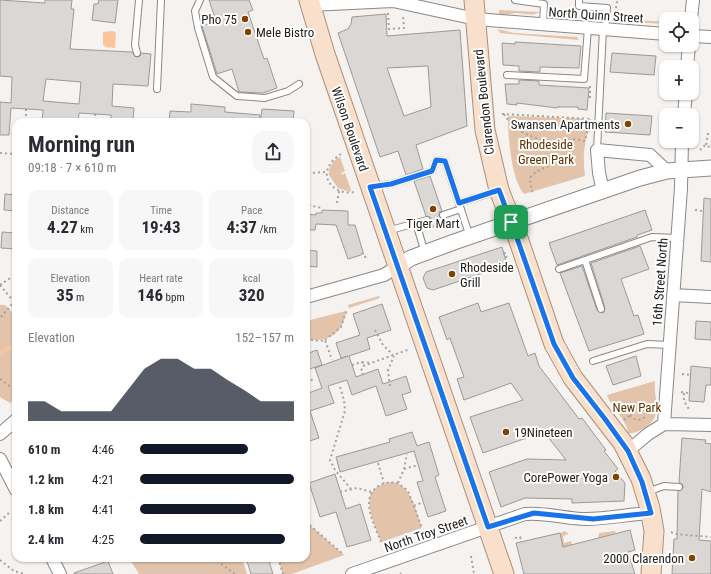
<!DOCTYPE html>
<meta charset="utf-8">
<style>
body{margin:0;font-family:"Roboto Condensed",sans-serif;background:#f7f7f7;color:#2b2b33;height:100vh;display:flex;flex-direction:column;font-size:15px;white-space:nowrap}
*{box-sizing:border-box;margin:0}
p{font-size:13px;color:#7c7c81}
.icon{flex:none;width:22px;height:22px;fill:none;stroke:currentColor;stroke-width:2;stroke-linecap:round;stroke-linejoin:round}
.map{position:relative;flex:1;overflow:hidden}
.panel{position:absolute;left:12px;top:118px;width:298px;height:444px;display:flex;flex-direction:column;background:#fff;border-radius:12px;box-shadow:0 1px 3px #0004}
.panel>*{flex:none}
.buttons{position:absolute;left:659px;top:12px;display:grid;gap:8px}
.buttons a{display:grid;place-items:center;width:40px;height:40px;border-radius:8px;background:#fff;box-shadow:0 1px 3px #0004;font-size:20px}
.pin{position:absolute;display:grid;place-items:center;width:34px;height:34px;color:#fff;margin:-17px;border-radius:8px;box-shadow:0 2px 6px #0006}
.round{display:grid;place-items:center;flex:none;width:42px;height:42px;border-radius:12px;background:#f7f7f7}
.head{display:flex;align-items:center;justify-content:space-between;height:68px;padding:0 16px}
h1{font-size:22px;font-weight:700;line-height:30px}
.stats{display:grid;grid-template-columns:repeat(3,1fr);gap:6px;height:68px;padding:4px 16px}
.stats div{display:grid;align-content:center;border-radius:10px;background:#f7f7f7;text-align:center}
.stats b{font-size:17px;font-weight:700}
.stats small{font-size:11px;font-weight:400}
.stats p{font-size:11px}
.chart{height:112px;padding:8px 16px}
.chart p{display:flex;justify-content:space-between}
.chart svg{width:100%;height:72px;margin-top:4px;fill:#111827;opacity:.7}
ul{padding:0 16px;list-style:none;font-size:13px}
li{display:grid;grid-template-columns:64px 48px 1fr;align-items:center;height:30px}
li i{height:10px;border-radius:5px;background:#111827}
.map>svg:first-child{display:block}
</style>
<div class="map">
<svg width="711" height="574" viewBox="0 0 711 574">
<rect width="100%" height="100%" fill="#f6f2f0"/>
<path fill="#e3c3aa" d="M499,10L539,12C532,17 524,13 516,13C509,14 505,15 499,15Z
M549,13L601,17L598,20L553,16Z
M612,18L666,22V24L614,21Z
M498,29L514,33L577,37L579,40L500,33Z
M508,116L591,119C585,139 582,156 585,176L524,194C511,179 508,135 508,116Z
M340,157L345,171L341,173L342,175L345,173L351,190L350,192L338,188L329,175C328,168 333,160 340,157Z
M379,296L380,298L349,308L348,305Z
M0,305H5L16,316V398L10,403L0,397Z
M346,311C343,334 328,343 306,339V321Z
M655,381C653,400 665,416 643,429C638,431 634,434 628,433C628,422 611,407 607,395Z
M392,482C412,485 416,512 422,528L381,542C373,520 355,487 392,482Z
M306,522L344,555L292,574H283L278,558H306Z
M565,531L569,534L563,536L564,543L571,541L572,545L563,547L560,533Z
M615,531L616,533L598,538L599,533Z
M129,558H242L247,574H139Z"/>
<path fill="#fbc59c" d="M113,31L116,33L115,48L106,47L103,45V32Z"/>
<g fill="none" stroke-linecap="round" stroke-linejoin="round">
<path stroke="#fbc59c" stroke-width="3.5" d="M0,353L16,344"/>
</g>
<path fill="#dad7d4" stroke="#9d9997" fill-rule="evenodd" d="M0,0L45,3V0H72L71,9H74L70,49L132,52L136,57L140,56L141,53L151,54L148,86L113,84L112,106L134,108L133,122H111V115L79,113L78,122H42L43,110L11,108L9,135H0V102L11,103L12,77L0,76ZM46,79L81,82L79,104L43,101Z
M99,0H118L115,23L92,20L94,4H98Z
M209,0H249L253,10L248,12L264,59L267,58L277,88L263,93L239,92L232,69L217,74L202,26L216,21Z
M386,14L387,36L460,30L467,126L416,145L423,169L406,175L398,151L380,157L338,33L348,29L351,24L352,17ZM428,66L431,107L404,116L387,68Z
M515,42L581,46L579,68L540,67V72L519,71V66L503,65L502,43L515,44Z
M612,53L656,56L654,75L610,72Z
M519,80L539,81V85L589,88L587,110L578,109V107H557V108L517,103V105L507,104L505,84H519Z
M191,104L225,107V112L260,115V122L190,120V122H169L170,111L191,112Z
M262,109L294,111L293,122H260Z
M606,113L652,116L650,135L605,132Z
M430,176L442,211L439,212V217L445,219L446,222L430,228L429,224L431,218L426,216L414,181Z
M5,194L16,195V211L4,210Z
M704,198L711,199V262L701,261Z
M322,210L348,211V225H355L363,252L361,255L348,259L336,225L316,224L315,230H306V214L316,215V213H322Z
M645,210L652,230L637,235V237L557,265L549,243Z
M2,232L16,233V249L1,248Z
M640,246L649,269L621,279L634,316L638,315L644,334L589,351L560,273L582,266L597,310L603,313L605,308L591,263Z
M502,247L507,265L433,290L427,288L423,278L426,272Z
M306,250L317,251V267L306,266Z
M478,303L481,312L509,303L528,356L535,353L539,366L579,419L582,418L606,450L604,451L618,469L615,471L625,483L624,501L572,503V499L525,498L501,507L489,472L527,459L566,460L544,432L483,453L470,417L523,400L511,383L464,400L457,379L464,377L450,338L447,340L439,317Z
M382,304L391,330L367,338L370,349L349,356L356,377L378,369L383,384L406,376L411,392L402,395L407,409L386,416L376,386L352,395L347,380L328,386L334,403L310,411L319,438L306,442V394L322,388L315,368L348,356L341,358L336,343L360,335L353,314Z
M696,321L711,322V340L695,339Z
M317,350L322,365L306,370V354Z
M636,356L641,376L613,385L606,366Z
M691,366L711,368V385H706L704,402L689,401Z
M412,432L417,446L429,442L439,475L435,477L446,511L428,517L417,482L423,481L414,451L340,472L336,457L390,442L389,439Z
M682,438L706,440L705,443L711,444V492L702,489L699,540L711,541V574H672L674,539H677L678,491L683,488V485L679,482Z
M335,474L346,509L360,504L371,540L347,547L336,512L320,517L309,483Z
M630,530L635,550L628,552L635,574H524L516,543L560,533L563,547Z
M246,558H268L273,574H251Z
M108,561L113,574H74V573Z"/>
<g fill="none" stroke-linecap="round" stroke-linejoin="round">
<g stroke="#8b8885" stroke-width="8">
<path id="service" d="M200,0L195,11L198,28L213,77L237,96L265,98L288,91L299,84
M515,0L544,4L543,25
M579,0V6L607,8L605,30
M137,53L135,45L139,0
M507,75L584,79L588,28
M157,89L161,0
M597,150L603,29
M373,186L391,184L432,171L436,160L445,161L470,237
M459,203L497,191
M443,215L461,209
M416,223L427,220
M387,231L416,223L425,253
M585,260L601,309
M559,269L652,237L677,238
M593,361L647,344L670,345
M647,492L664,486L679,487"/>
</g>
<g stroke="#8b8885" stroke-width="14">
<path id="minor" d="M310,5L393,1L476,19L666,34
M691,19L693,0
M692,36L711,37
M687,67L689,45
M684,115L686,93
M603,191L599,173L597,150L650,155L667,171
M673,295L711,297
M306,297L384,275L398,266
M664,424L681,188L682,141
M0,434L16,420
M628,451L648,434L664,424L711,425
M0,459L16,490
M52,558L60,574
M352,574L525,514C546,512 566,519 586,519C608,519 629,514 651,513"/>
</g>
<g stroke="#8b8885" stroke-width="17">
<path id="tertiary" d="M398,266L411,258L454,242L640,178L667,171L711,168"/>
</g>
<g stroke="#ab907a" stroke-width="21">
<path id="primary" d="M309,0L325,54L504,574
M474,0L485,130L499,190L519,241L554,344L573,378L623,443L641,479L650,508L654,531L651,574"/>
</g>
<path stroke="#a5a2a1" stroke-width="2" stroke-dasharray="2 3" stroke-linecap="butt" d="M616,8L617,1L620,0
M388,13L389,29L404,28L403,15
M590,98V84
M26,109V117L29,122
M95,114L96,122
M502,114L591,119
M504,114C515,134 539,140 559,144C554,173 549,161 531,176L530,181L533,195
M708,133L706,146L711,147
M559,144L573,139L585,141L589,125
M700,150L706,144
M0,153L16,154
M341,154C335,158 328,164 327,172C325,186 342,195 354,192
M306,170L309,180L306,186
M308,173L327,172
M306,201L308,205L322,208
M337,203L339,191
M695,210L703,211
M362,253L364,254
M504,254L505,253L506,257L510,256
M365,256L366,260
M0,285L14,302L0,318
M0,285L16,274
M375,330L383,345L393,355
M306,339L320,341L325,340L332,360
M325,340L341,327L347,309
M362,362L371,363
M352,365L362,362L363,366
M682,374L691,375
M363,375L361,371L363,366L410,349
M0,379L16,391
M306,382L315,379
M390,386L388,370L394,356
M340,387L344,400L345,411L330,460L335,470L351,489
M681,392L689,393
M684,393V401L690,411
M630 412a8 8 0 1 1 16 0a8 8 0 1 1-16 0Z
M645,409L652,408
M624,420L631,415
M378,463L384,483
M404,469L418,465
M398,483L404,469L407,454
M340,492L357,488L372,492
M414,506L423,502
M0,521L10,512
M306,522L344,555
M671,532L675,534L711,537
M515,538L520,537L522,542
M381,542C375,526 358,497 380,485C386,482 391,482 398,483L408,491L422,528
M471,556L474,574
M213,558L235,574
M278,558L283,574
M0,560L14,571L25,574
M400,573L401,574"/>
<use href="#service" stroke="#fff" stroke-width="6"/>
<use href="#minor" stroke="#fff" stroke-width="12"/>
<use href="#tertiary" stroke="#fff" stroke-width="15"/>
<use href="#primary" stroke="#f9e0cd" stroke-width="19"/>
</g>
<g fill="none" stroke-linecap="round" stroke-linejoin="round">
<g stroke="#fff" stroke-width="8">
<path id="route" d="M436,160L445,161L459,203L499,190L518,241L554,344L573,378L605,419L628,451L642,482L651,513L593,519L534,513L488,527L370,187L391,184L432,171Z"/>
</g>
<use href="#route" stroke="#1a73e8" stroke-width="5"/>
</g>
<g fill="#814400" stroke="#fff" stroke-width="1.5">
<circle cx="245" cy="19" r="4"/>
<circle cx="248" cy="32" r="4"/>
<circle cx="628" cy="124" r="4"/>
<circle cx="433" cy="209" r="4"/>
<circle cx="452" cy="274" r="4"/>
<circle cx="506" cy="432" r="4"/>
<circle cx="616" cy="477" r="4"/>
<circle cx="692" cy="558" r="4"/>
</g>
<g text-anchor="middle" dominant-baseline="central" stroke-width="4" stroke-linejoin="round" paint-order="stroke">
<g font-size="13" fill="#222120" stroke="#fff">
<text transform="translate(596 15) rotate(4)">North Quinn Street</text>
<text transform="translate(484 102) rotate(-96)">Clarendon Boulevard</text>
<text transform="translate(350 129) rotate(71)">Wilson Boulevard</text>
<text transform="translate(660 282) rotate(-86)">16th Street North</text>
<text transform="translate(426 534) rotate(-19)">North Troy Street</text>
</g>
<g font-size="13" fill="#222120" stroke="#fff" text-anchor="end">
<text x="237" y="19">Pho 75</text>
<text x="256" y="32" text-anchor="start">Mele Bistro</text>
<text x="620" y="124">Swansen Apartments</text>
<text x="433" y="223" text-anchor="middle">Tiger Mart</text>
<text x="460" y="267" text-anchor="start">Rhodeside<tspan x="460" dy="15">Grill</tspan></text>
<text x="514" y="432" text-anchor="start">19Nineteen</text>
<text x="608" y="477">CorePower Yoga</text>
<text x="684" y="558">2000 Clarendon</text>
</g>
<g font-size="13" fill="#613200" stroke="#fff">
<text x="546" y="144">Rhodeside<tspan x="546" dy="15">Green Park</tspan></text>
<text x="637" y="407">New Park</text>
</g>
</g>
</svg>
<div class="buttons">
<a><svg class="icon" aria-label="locate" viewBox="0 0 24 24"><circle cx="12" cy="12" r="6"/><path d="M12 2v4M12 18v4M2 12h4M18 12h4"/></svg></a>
<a>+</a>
<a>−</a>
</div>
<div class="pin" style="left:511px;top:222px;background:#1e9e55"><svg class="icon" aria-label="arrive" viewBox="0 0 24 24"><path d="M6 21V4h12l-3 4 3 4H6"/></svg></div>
<section class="panel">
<div class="head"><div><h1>Morning run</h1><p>09:18 · 7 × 610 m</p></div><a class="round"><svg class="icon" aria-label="share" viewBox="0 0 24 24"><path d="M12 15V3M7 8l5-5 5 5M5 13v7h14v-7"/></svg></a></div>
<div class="stats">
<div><p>Distance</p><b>4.27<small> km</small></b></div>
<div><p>Time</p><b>19:43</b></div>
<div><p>Pace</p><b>4:37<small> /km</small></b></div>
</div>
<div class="stats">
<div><p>Elevation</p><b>35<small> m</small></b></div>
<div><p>Heart rate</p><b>146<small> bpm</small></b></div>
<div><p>kcal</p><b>320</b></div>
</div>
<div class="chart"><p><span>Elevation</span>152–157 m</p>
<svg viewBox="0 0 160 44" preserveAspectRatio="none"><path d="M0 44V32L10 32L20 38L30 38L40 38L50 38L60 25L70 12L80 6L90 6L100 12L110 12L120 19L130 25L140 32L150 32L160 32V44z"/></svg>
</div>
<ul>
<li><b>610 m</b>4:46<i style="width:70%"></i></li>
<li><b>1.2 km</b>4:21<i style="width:100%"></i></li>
<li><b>1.8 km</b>4:41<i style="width:75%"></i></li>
<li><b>2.4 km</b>4:25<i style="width:94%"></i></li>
</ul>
</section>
</div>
